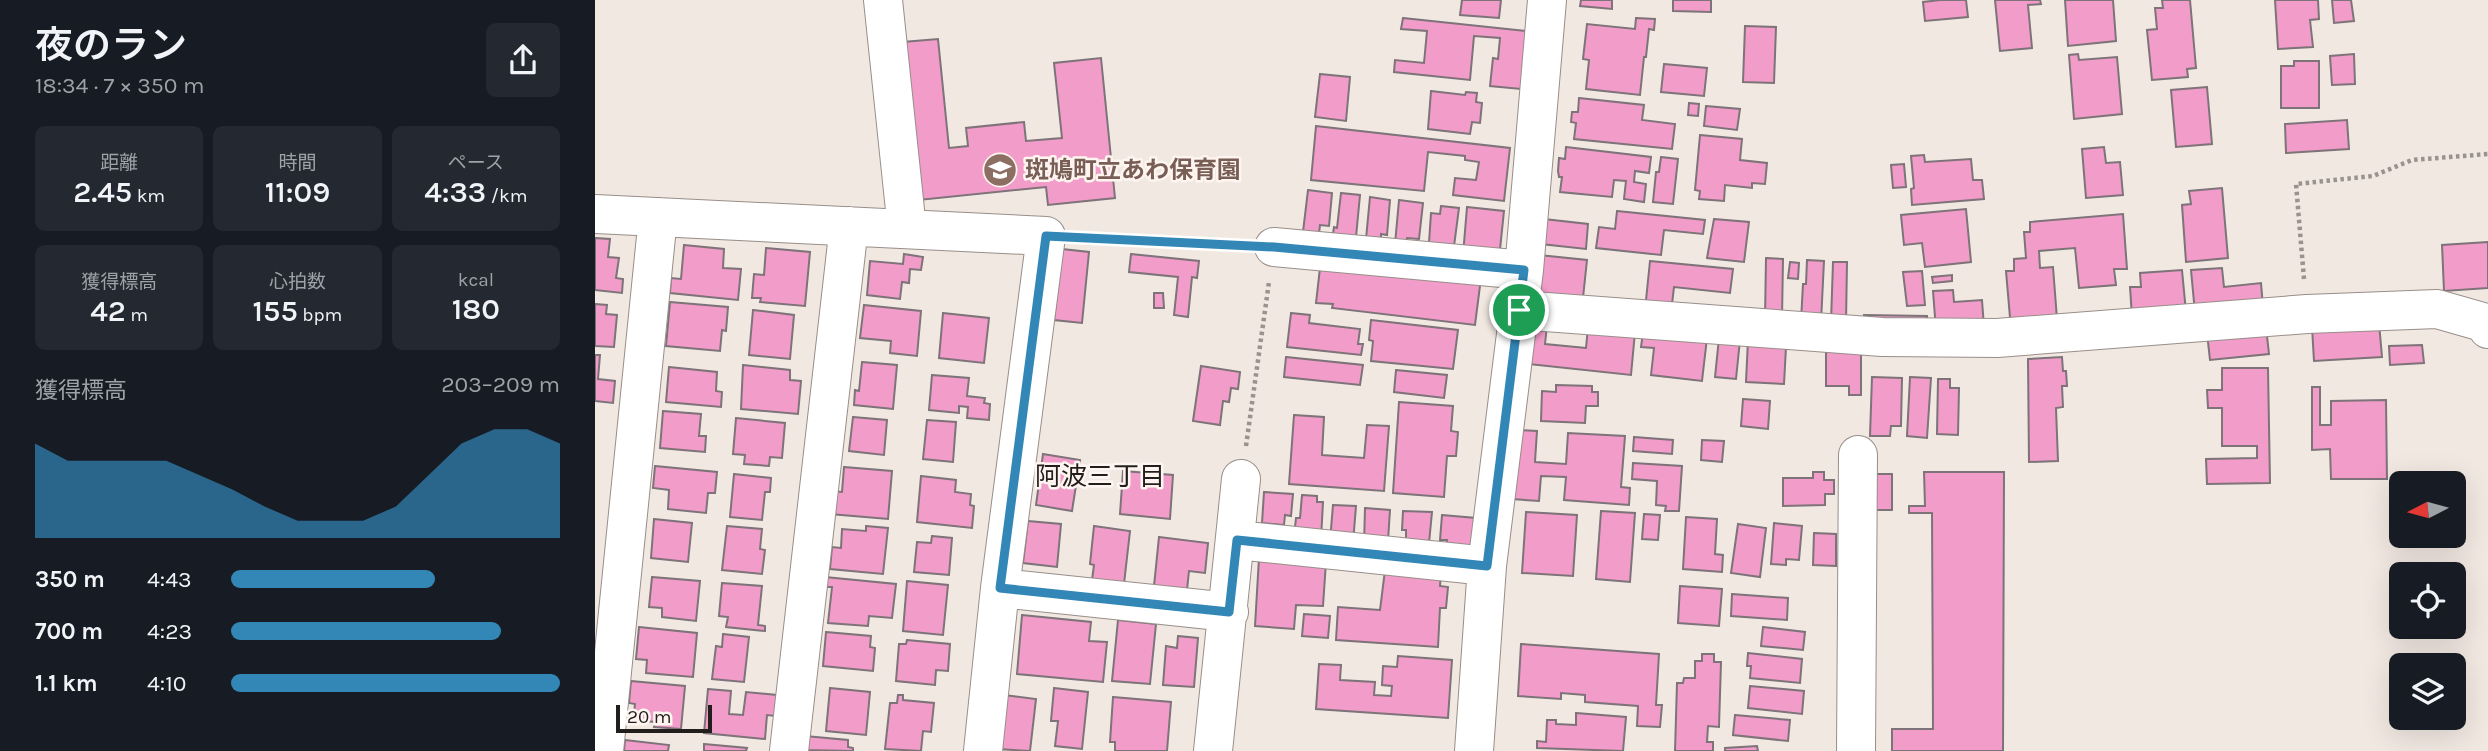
<!DOCTYPE html>
<html lang="ja">
<meta charset="utf-8">
<style>
body{margin:0;font-family:Karla,"Noto Sans JP",sans-serif;background:#242831;color:#f1f3f6;height:100vh;display:flex;flex-direction:column;font-size:26px;white-space:nowrap}
*{box-sizing:border-box;margin:0}
p{font-size:23px;color:#9ea1a6}
.icon{flex:none;width:38px;height:38px;fill:none;stroke:currentColor;stroke-width:2;stroke-linecap:round;stroke-linejoin:round}
.map{position:relative;flex:1;overflow:hidden}
.drawer{display:flex;flex-direction:column;background:#171b24;width:595px}
.drawer>*{flex:none}
.needle{width:46px;rotate:264deg}
.fabs{position:absolute;left:1794px;top:471px;display:grid;gap:14px}
.fabs a{display:grid;place-items:center;width:77px;height:77px;border-radius:10px;background:#171b24;box-shadow:0 7px 28px #0002;font-size:35px}
.scale{position:absolute;left:21px;bottom:18px;width:96px;box-sizing:border-box;padding-left:7px;border:4px solid #221e1c;border-top:0;font-size:19px;line-height:24px;white-space:nowrap;color:#221e1c;-webkit-text-stroke:5px #fef5f1;paint-order:stroke}
.pin{position:absolute;display:grid;place-items:center;width:60px;height:60px;color:#fff;margin:-30px;border:4px solid #fff;border-radius:50%;box-shadow:0 2px 7px #0007}
.round{display:grid;place-items:center;flex:none;width:74px;height:74px;border-radius:10px;background:#242831}
.headline{display:flex;align-items:center;justify-content:space-between;height:119px;padding:0 35px}
h1{font-size:38px;font-weight:600;line-height:52px}
.stats{display:grid;grid-template-columns:repeat(3,1fr);gap:10px;height:119px;padding:7px 35px}
.stats div{display:grid;align-content:center;border-radius:10px;background:#242831;text-align:center}
.stats b{font-size:30px;font-weight:600}
.stats small{font-size:19px;font-weight:400}
.stats p{font-size:19px}
.chart{height:196px;padding:14px 35px}
.chart p{display:flex;justify-content:space-between}
.chart svg{width:100%;height:126px;margin-top:7px;fill:#3387b7;opacity:.7}
ul{padding:0 35px;list-style:none;font-size:23px}
li{display:grid;grid-template-columns:112px 84px 1fr;align-items:center;height:52px}
li i{height:18px;border-radius:9px;background:#3387b7}
main{display:flex;flex:1;min-height:0}
.map>svg:first-child{display:block}
</style>
<main>
<section class="drawer">
<div class="headline"><div><h1>夜のラン</h1><p>18:34 · 7 × 350 m</p></div><a class="round"><svg class="icon" aria-label="share" viewBox="0 0 24 24"><path d="M12 15V3M7 8l5-5 5 5M5 13v7h14v-7"/></svg></a></div>
<div class="stats">
<div><p>距離</p><b>2.45<small> km</small></b></div>
<div><p>時間</p><b>11:09</b></div>
<div><p>ペース</p><b>4:33<small> /km</small></b></div>
</div>
<div class="stats">
<div><p>獲得標高</p><b>42<small> m</small></b></div>
<div><p>心拍数</p><b>155<small> bpm</small></b></div>
<div><p>kcal</p><b>180</b></div>
</div>
<div class="chart"><p><span>獲得標高</span>203–209 m</p>
<svg viewBox="0 0 160 44" preserveAspectRatio="none"><path d="M0 44V11L10 17L20 17L30 17L40 17L50 22L60 27L70 33L80 38L90 38L100 38L110 33L120 22L130 11L140 6L150 6L160 11V44z"/></svg>
</div>
<ul>
<li><b>350 m</b>4:43<i style="width:62%"></i></li>
<li><b>700 m</b>4:23<i style="width:82%"></i></li>
<li><b>1.1 km</b>4:10<i style="width:100%"></i></li>
</ul>
</section>
<div class="map">
<svg width="1893" height="751" viewBox="0 0 1893 751">
<rect width="100%" height="100%" fill="#f2e8e2"/>
<path fill="#f29cca" stroke="#7d7378" stroke-width="2" d="M867,0H906L904,18L865,15Z
M986,0H1017V9L985,6Z
M1078,0H1116V12L1078,11Z
M1345,0H1371L1373,17L1330,21L1328,2Z
M1400,0H1445L1446,4L1433,5L1437,48L1405,51Z
M1470,0H1518L1521,41L1473,46Z
M1567,0H1595L1601,68L1592,69L1593,77L1557,80L1552,30L1562,29L1560,8H1568Z
M1680,0H1723L1724,19L1715,20L1718,47L1683,49Z
M1737,0H1756L1759,21L1739,23Z
M808,18L932,31L926,89L895,86L898,58L903,59L905,38L879,36L875,80L799,72L800,60L829,63L832,31L806,29Z
M1041,18L1060,19L1059,30L1054,29L1051,57H1049L1045,95L991,89L994,60L988,59L992,24L1040,29Z
M1150,26L1181,27L1179,83L1148,82Z
M343,39L354,148L373,146L371,128L429,122L431,141L467,138L459,63L506,58L520,198L453,205L451,187L324,200L308,42Z
M1483,54L1484,60L1522,57L1527,114L1479,119L1474,55Z
M1759,54L1760,84L1737,85L1735,56Z
M1699,61H1724V108H1686V66H1699Z
M1069,64L1112,68L1109,96L1066,92Z
M725,74L755,77L751,121L720,117Z
M1612,87L1617,144L1581,147L1576,90Z
M836,91L870,95L871,92L882,93L881,102L887,103L885,123L877,122L875,134L833,129Z
M984,98L1049,105L1047,120L1080,124L1077,149L979,139L981,123L976,122L977,112H983Z
M1094,103L1104,104L1103,116L1093,115Z
M1111,106L1145,109L1142,130L1109,126Z
M1752,120L1754,149L1691,153L1690,124Z
M721,126L915,148L909,201L858,195L860,178L881,180L884,162L870,160V156L833,152L829,191L716,180Z
M1105,135L1147,139L1145,160L1172,163L1170,184L1157,183V188L1130,185L1129,201L1104,199L1105,191L1100,190Z
M971,147L1056,157L1054,173L1040,171L1039,182L1051,184L1049,202L1029,199L1031,181L1019,180L1017,197L965,192L967,177H964L963,171L964,158L970,159Z
M1509,147L1511,163L1525,162L1528,195L1491,198L1487,149Z
M1329,155L1330,162L1376,159L1378,180H1387L1389,199L1317,205L1316,189L1319,188L1316,156Z
M1066,157L1083,159L1078,204L1058,202L1061,172H1064Z
M1309,164L1311,187L1298,188L1296,165Z
M1627,188L1633,258L1591,262L1587,205L1596,204L1594,191Z
M713,190L737,193L734,226L725,225L724,234L708,232Z
M746,193L765,195L761,237L738,234L739,227L742,228Z
M775,197L795,200L792,235L786,234V240L771,239Z
M804,200L828,203L824,239L812,238L811,245L800,244Z
M846,206L864,208L858,254L834,243L836,213L845,214Z
M872,207L909,211L904,259L868,255Z
M1371,209L1376,262L1330,267L1327,243L1309,245L1306,215Z
M1022,211L1110,220L1108,234L1069,230L1066,255L1001,248L1004,227L1020,229Z
M1528,214L1532,269H1519L1521,285L1484,288L1480,248L1444,251L1445,268L1458,267L1462,319L1416,329L1411,271H1419V259L1431,258L1429,232H1435V222Z
M949,219L993,224L991,249L946,244Z
M1119,219L1154,222L1149,262L1112,258Z
M0,238L15,239L13,257L24,258L21,278L28,279L27,293L0,290Z
M1893,242V288L1849,291L1847,245Z
M89,245L129,249L128,268L146,269L143,300L75,293L76,278L86,279Z
M171,248L215,252L210,306L165,302L166,298H157L159,274L169,275Z
M467,249L494,252L487,323L459,320Z
M309,254L328,257L326,270L315,269L314,283L307,282L305,299L272,295L275,261L308,264Z
M536,254L604,261L602,278L597,277L593,317L579,315L583,277L534,272Z
M944,255L992,260L987,307L939,302Z
M1171,258L1188,259L1187,319H1170Z
M1212,260L1229,261L1226,322L1206,321L1208,284H1211Z
M1055,261L1138,269L1135,293L1079,287L1076,313L1050,310Z
M1195,262L1204,263L1203,279L1193,278Z
M1238,262H1252L1251,323L1236,322Z
M725,268L886,278L880,325L737,308L738,304L721,303Z
M1627,268L1629,287L1666,283L1668,307L1600,313L1596,270Z
M1587,270L1591,312L1537,317L1535,287H1546L1545,273Z
M1327,271L1330,305L1312,306L1308,272Z
M1357,275V281L1338,283L1337,277Z
M1358,290L1359,302L1387,300L1389,327L1341,330L1338,291Z
M559,293H568L569,308H559Z
M75,302L133,307L131,331L127,330L125,351L71,346Z
M0,304L12,305L11,314L22,315L19,347L0,346Z
M269,305L326,311L322,356L295,353L296,341L265,338Z
M158,310L199,315L195,359L154,355Z
M348,313L394,318L389,363L344,358Z
M696,313L715,315L714,323L765,329L763,344H768L766,355L692,347Z
M1269,315L1332,316V327L1268,326Z
M776,320L863,330L858,369L776,361L778,341L774,340Z
M928,323L952,325L950,344L991,348L993,327L1040,332L1036,375L924,363Z
M1784,323L1787,357L1719,361L1717,327Z
M1671,327L1674,354L1615,360L1612,333Z
M1048,332L1112,338L1107,381L1056,375L1059,348L1046,347Z
M1124,338L1145,340L1141,379L1120,377Z
M1153,340L1191,347L1189,384L1151,382Z
M1231,344L1266,350V395H1254V386H1231Z
M1827,345L1829,363L1795,365L1794,346Z
M0,355H5L3,379L20,381L18,403L0,401Z
M691,357L768,365L765,385L689,377Z
M1467,357L1468,371H1471L1472,386H1467L1468,407L1461,408L1463,461L1434,462L1433,359Z
M267,362L302,365L298,409L259,405L260,390L264,391Z
M148,365L195,370V380L206,381L203,414L146,409Z
M606,366L645,372L643,389L636,388L634,402L628,401L625,425L598,421Z
M74,367L122,372L121,391L127,392L126,407L71,402Z
M1627,368H1673L1675,483L1612,484L1611,459L1662,458V446H1627V408H1613L1612,390H1627Z
M801,370L852,375L849,398L799,392Z
M337,375L374,378L372,396L390,398L389,403L395,404L394,420L372,418L373,407L364,406V413L334,410Z
M1277,377L1307,378L1306,426H1296L1295,436H1275Z
M1315,377L1336,378L1332,438L1312,436Z
M1343,379H1355V388H1364L1363,435L1342,434Z
M961,385L997,386V392H1003V406H991L990,423L946,421L947,391L961,392Z
M1717,387H1725V425H1736V401L1791,400L1792,479H1736L1735,449L1717,450Z
M1148,399L1175,401L1173,429L1146,426Z
M804,402L858,406L856,431L863,432L861,456H852L849,497L798,493Z
M68,411L106,414L104,436H111L110,452L65,448Z
M699,415L729,417L727,455L769,458L772,425L794,426L789,491L694,484Z
M258,417L292,420L289,455L254,451Z
M141,418L190,423L187,458L175,457L174,466L149,464L150,455L138,454Z
M332,420L361,422L358,462L328,459Z
M922,430L942,431L940,462L971,464L973,433L1030,436L1026,487L1035,488L1034,505L969,500L971,477L946,476L944,501L917,499Z
M1039,437L1078,440L1077,454L1038,451Z
M1107,440L1129,441L1127,462L1106,460Z
M448,454L485,460L477,511L441,505Z
M1038,463L1087,466L1084,511H1070L1071,506L1061,505L1062,481L1037,479Z
M60,466L122,472L120,493H113L111,513L73,509L74,490L58,488Z
M249,467L297,471L293,519L235,514L237,491L247,492Z
M528,471L578,475L575,519L525,514Z
M1218,472H1229V480H1239V494H1230V505L1188,506V478H1218Z
M1329,472H1409L1408,751H1297V729H1338L1337,513H1314V506H1330Z
M139,474L176,478L175,492H170L167,520L135,517Z
M1281,474H1297V510H1280Z
M326,476L361,480L360,492L376,494L375,505L379,506L377,528L322,522Z
M669,492L698,494L696,516L690,515L689,525L667,523Z
M707,495L722,496V502H728L726,539L699,537L701,518H705Z
M738,505L761,506L758,543L735,541Z
M770,508L795,510L793,541L769,545Z
M808,511L837,512L834,543L811,542V530H807Z
M1006,511L1040,513L1035,582L1001,579Z
M931,512L982,515L978,576L927,573Z
M1049,514L1065,515L1063,540L1047,539Z
M847,515L881,518L879,545L851,550L852,540H845Z
M1091,517L1122,519L1120,554L1128,555L1127,572L1088,569Z
M59,519L97,523L93,562L56,558Z
M433,521L466,524L462,567L428,563Z
M1179,523L1207,526L1204,560L1191,559V565L1176,564Z
M1143,524L1171,528L1165,577L1136,573Z
M132,526L167,529L165,549L170,550L167,574L127,570Z
M271,526L293,528L288,574L235,569L237,547L246,548L247,529L271,531Z
M499,526L535,531L529,584L497,580L499,565L495,564Z
M1219,533L1241,534V566L1218,565Z
M337,536L357,538L354,575L319,572L322,542L336,543Z
M564,537L613,543L610,573L594,571L592,590L559,586Z
M664,558L731,562L728,606L701,605L699,629L660,626Z
M790,570L846,574L845,586L853,587L851,608H845L843,647L741,640L743,607L785,610Z
M57,577L105,581L101,621L67,617V608L54,607Z
M230,577L301,584L297,618L274,616L273,626L233,623L237,587H229Z
M312,581L353,585L348,635L308,631Z
M127,583L167,586L163,625L170,626V631L131,627L133,617L124,616Z
M1085,586L1127,589L1124,626L1083,623Z
M1137,594L1193,598L1192,620L1136,616Z
M709,614L735,616L733,638L707,636Z
M427,615L496,622L494,641L512,642L508,682L422,674Z
M523,620L561,624L555,684L517,681Z
M44,627L102,633L98,677L51,673L52,660L41,659Z
M1168,627L1210,632L1208,650L1166,646Z
M231,632L276,636L275,647L280,648L278,671L228,666Z
M128,634L154,637L149,682L117,679L121,646L127,647Z
M583,636L603,638L599,687L568,685L571,646L582,648Z
M312,640L355,644L353,671L341,670L340,685L301,681L304,644H311Z
M926,644L1064,654L1061,705H1067L1065,727L1042,726L1043,706L990,702V695L966,693V699L923,696Z
M1153,653L1207,659L1205,683L1155,678L1156,666H1152Z
M1107,654H1119V662H1126L1124,727L1113,726L1112,742H1118V751H1080L1082,683H1088L1089,678H1100V661H1107Z
M803,656L857,660L853,718L721,709L724,664L746,665L745,680L780,682L779,695L796,696L797,686L787,685L788,666L802,667Z
M36,681L90,686L86,729L59,727L60,722L38,720L40,704L34,703Z
M1155,686L1209,691L1207,714L1153,708Z
M235,688L275,692L271,735L231,731Z
M459,688L493,692L487,749L460,746L463,721H456Z
M113,689L136,691L134,714L148,715L151,692L182,695L180,716L172,715L170,739L109,733Z
M303,695H308V700L339,703L336,732L328,731L326,751L290,749L295,703H302Z
M409,695L441,699L435,751L402,749Z
M518,697L576,702L572,751H520V742H515Z
M981,713L1031,717L1028,751L942,748V741L951,742L952,720H961V724L981,725Z
M1140,715L1195,720L1193,741L1138,735Z
M210,736L253,740V747L258,748V751L209,750Z
M30,740L74,745L73,751H29Z
M109,744L152,748L151,751H109Z
M1162,746L1163,751H1130V748Z"/>
<g fill="none" stroke-linecap="round" stroke-linejoin="round">
<g stroke="#988e89" stroke-width="40">
<path id="street" d="M288,0L312,229
M0,214L451,236L405,588L388,751
M679,247L929,270
M924,310L1287,337L1402,338L1712,314L1842,309L1891,323L1893,329
M642,540L892,566
M405,588L634,612
M9,751L63,217
M194,751L254,226
M618,751L646,479
M879,751L892,566L929,270L952,0
M1261,751L1263,455"/>
</g>
<path stroke="#9a928e" stroke-width="4.5" stroke-dasharray="3.5 3.5" stroke-linecap="butt" d="M483,237L646,246
M1709,279L1701,184L1778,176L1817,160L1893,154
M651,446L674,282"/>
<use href="#street" stroke="#fff" stroke-width="38"/>
</g>
<g fill="none" stroke-linecap="round" stroke-linejoin="round">
<g stroke="#fff" stroke-width="14">
<path id="route" d="M451,236L679,247L929,270L892,566L642,540L634,612L405,588Z"/>
</g>
<use href="#route" stroke="#3387b7" stroke-width="9"/>
</g>
<defs>
<g id="school-disc" transform="scale(1.75)"><circle r="9.5" fill="#8d6e63" stroke="#fef5f1"/><path d="M0-5L7-2L0 1L-7-2ZM-4 1L0 2.5L4 1V4Q0 6-4 4Z" fill="#fff"/></g>
</defs>
<g fill-rule="evenodd">
<use href="#school-disc" x="405" y="170"/>
</g>
<g text-anchor="middle" dominant-baseline="central" stroke-width="5" stroke-linejoin="round" paint-order="stroke">
<g font-size="24" font-weight="bold" fill="#785e54" stroke="#fef5f1" text-anchor="start">
<text x="430" y="170">斑鳩町立あわ保育園</text>
</g>
<g font-size="26" fill="#221e1c" stroke="#fef5f1">
<text x="505" y="476">阿波三丁目</text>
</g>
</g>
</svg>
<div class="fabs">
<a><svg class="needle" viewBox="-14 -14 28 28"><path d="M0-13l5 13h-10z" fill="#e53935"/><path d="M0 13l5-13h-10z" fill="#9ea1a6"/></svg></a>
<a><svg class="icon" aria-label="locate" viewBox="0 0 24 24"><circle cx="12" cy="12" r="6"/><path d="M12 2v4M12 18v4M2 12h4M18 12h4"/></svg></a>
<a><svg class="icon" aria-label="layers" viewBox="0 0 24 24"><path d="M12 4l9 5-9 5-9-5zM3 14l9 5 9-5"/></svg></a>
</div>
<div class="scale">20 m</div>
<div class="pin" style="left:924px;top:310px;background:#1e9e55"><svg class="icon" aria-label="arrive" viewBox="0 0 24 24"><path d="M6 21V4h12l-3 4 3 4H6"/></svg></div>
</div>
</main>
